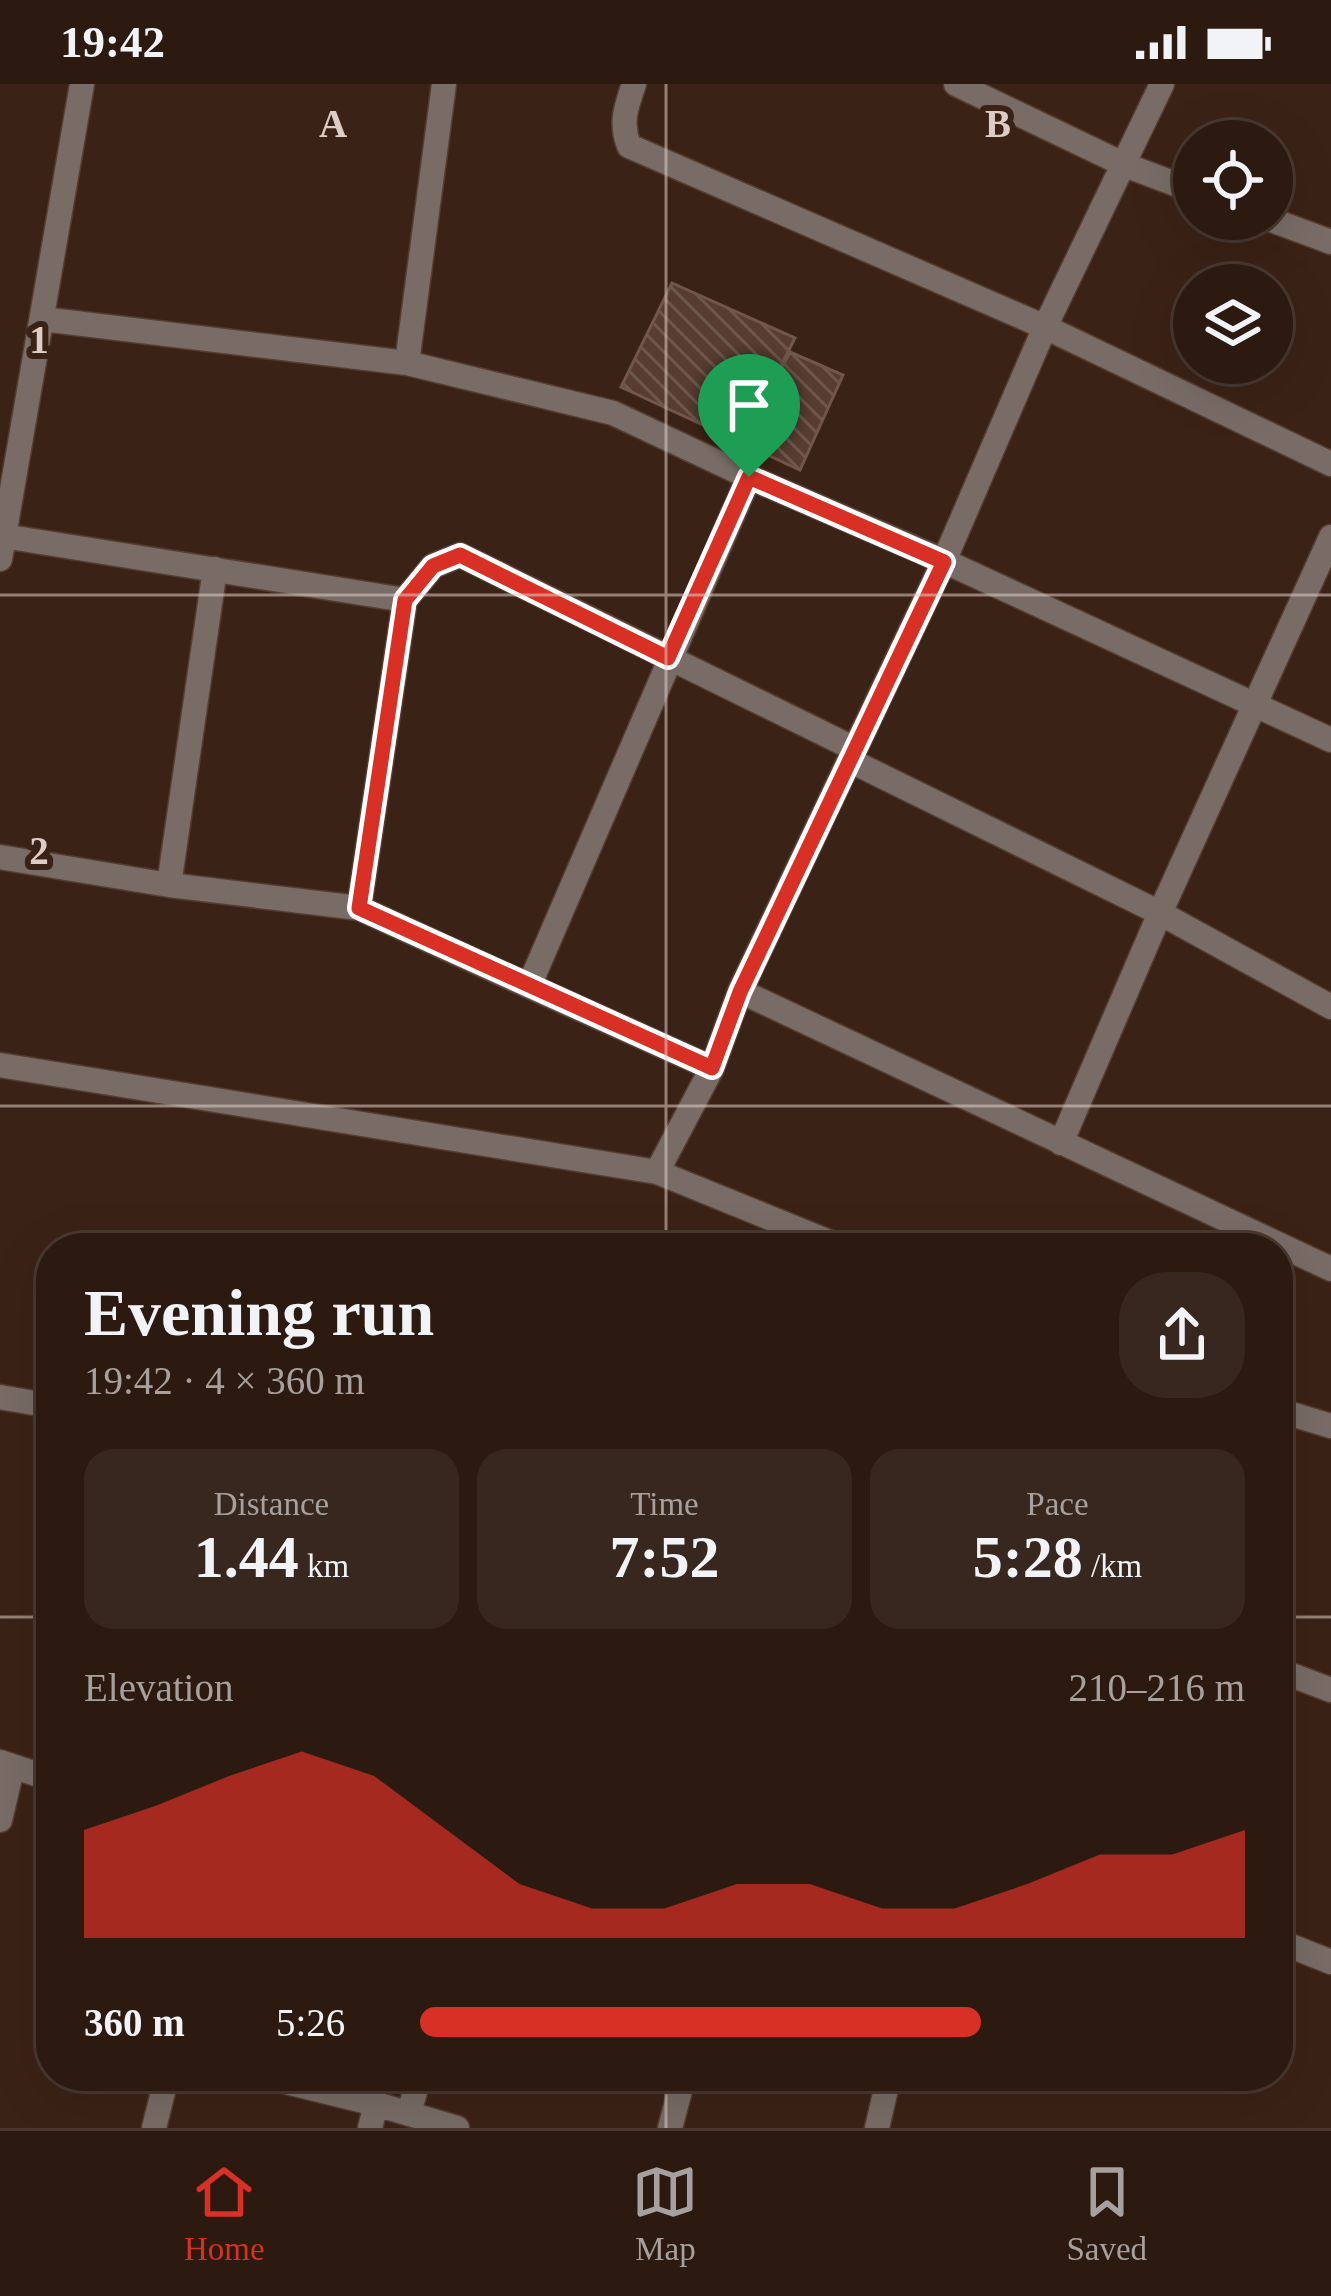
<!DOCTYPE html>
<meta charset="utf-8">
<style>
body{margin:0;font-family:Georgia,serif;background:#38271e;color:#f1f3f6;height:100vh;display:flex;flex-direction:column;font-size:45px;white-space:nowrap}
*{box-sizing:border-box;margin:0}
p{font-size:39px;color:#a6a19f}
.icon{flex:none;width:66px;height:66px;fill:none;stroke:currentColor;stroke-width:2;stroke-linecap:round;stroke-linejoin:round}
.map{position:relative;flex:1;overflow:hidden}
.panel{position:absolute;left:36px;top:1149px;width:1257px;height:858px;display:flex;flex-direction:column;background:#2c1a10;border-radius:48px;box-shadow:0 12px 48px #0002,0 0 0 3px #483830}
.panel>*{flex:none}
.controls{position:absolute;left:1173px;top:36px;display:grid;gap:24px}
.controls a{display:grid;place-items:center;width:120px;height:120px;border-radius:50%;background:#2c1a10;box-shadow:0 12px 48px #0002,0 0 0 3px #483830;font-size:60px}
.pin{position:absolute;display:grid;place-items:center;width:102px;height:102px;color:#fff;margin:-123px -51px;border-radius:50% 50% 50% 0;rotate:-45deg;box-shadow:0 0 12px #0007}
.pin .icon{rotate:45deg}
.round{display:grid;place-items:center;flex:none;width:126px;height:126px;border-radius:48px;background:#38271e}
.headline{display:flex;align-items:center;justify-content:space-between;height:204px;padding:0 48px}
h1{font-size:66px;font-weight:600;line-height:90px}
.stats{display:grid;grid-template-columns:repeat(3,1fr);gap:18px;height:204px;padding:12px 48px}
.stats div{display:grid;align-content:center;border-radius:30px;background:#38271e;text-align:center}
.stats b{font-size:60px;font-weight:600}
.stats small{font-size:33px;font-weight:400}
.stats p{font-size:33px}
.chart{height:336px;padding:24px 48px}
.chart p{display:flex;justify-content:space-between}
.chart svg{width:100%;height:216px;margin-top:12px;fill:#d93025;opacity:.7}
ul{padding:0 48px;list-style:none;font-size:39px}
li{display:grid;grid-template-columns:192px 144px 1fr;align-items:center;height:90px}
li i{height:30px;border-radius:15px;background:#d93025}
.status{display:flex;justify-content:space-between;align-items:center;height:84px;padding:0 60px;background:#2c1a10;direction:ltr}
.status svg{height:33px;fill:currentColor}
.tabs{display:flex;justify-content:space-around;align-items:center;height:168px;border-top:3px solid #483830;background:#2c1a10;font-size:33px;color:#a6a19f}
.tabs a{display:grid;justify-items:center;gap:6px}
.tabs .selected{color:#d93025}
.map>svg:first-child{display:block}
</style>
<div class="status"><b>19:42</b><svg viewBox="0 0 49 12"><path d="M0 12V9h3v3zM5 12V6h3v6zM10 12V3h3v9zM15 12V0h3v12zM26 1h20v11H26zM47 4h2v5h-2z"/></svg></div>
<div class="map">
<svg width="1331" height="2044" viewBox="0 0 1331 2044">
<defs>
<pattern id="building-back-hatch" width="6" height="6" patternUnits="userSpaceOnUse" patternTransform="scale(3)"><rect width="6" height="6" fill="#573c2f"/><path d="M-1 5l2 2M0 0l6 6M5-1l2 2" fill="none" stroke="#6f574c"/></pattern>
</defs>
<rect width="100%" height="100%" fill="#3b2216"/>
<path fill="url(#building-back-hatch)" stroke="#725649" stroke-width="3" d="M672,199L795,254L742,359L621,303Z
M790,268L843,291L800,386L742,359Z"/>
<g fill="none" stroke-linecap="round" stroke-linejoin="round">
<g stroke="#553d32" stroke-width="27">
<path id="street" d="M634,0C626,23 620,39 629,62L1045,243L1331,380
M956,0L1125,81L1194,107
M1269,135L1331,158
M42,235L407,279L613,329L749,393L944,477L1045,243L1162,0
M407,279L444,0
M3,452L405,516L433,482L460,471L855,665
M0,475L82,0
M851,677L1160,829L1331,453
M0,773L169,801L359,824L529,902
M169,801L215,485
M359,824L405,516
M740,907L1331,1185
M0,981L657,1088L844,1164
M712,984L529,902L749,393
M1061,1059L1160,829L1331,923
M657,1088L712,984L740,907L944,477L1331,656
M0,1313L51,1322
M1278,1326L1331,1342
M1278,1586L1331,1606
M0,1678L51,1695
M0,1736L12,1685
M1278,1857L1331,1878
M262,1992L376,2020
M409,2030L419,1992
M154,2044L167,1992
M370,2044L376,2020L457,2044
M670,2044L684,1992
M877,2044L889,1992"/>
</g>
<use href="#street" stroke="#796c66" stroke-width="24"/>
</g>
<g fill="none" stroke-linecap="round" stroke-linejoin="round">
<g stroke="#fff" stroke-width="24">
<path id="route" d="M749,393L944,478L740,908L712,984L359,824L405,516L433,482L460,471L668,574Z"/>
</g>
<use href="#route" stroke="#d93025" stroke-width="15"/>
</g>
<path fill="none" stroke="#decdc6" stroke-width="3" stroke-opacity="0.55" d="M666,0V1164M0,511H1331M0,1022H1331M0,1533H51M1278,1533H1331M666,1992V2044"/>
<g font-size="39" text-anchor="middle" font-weight="bold" fill="#decdc6" stroke="#3b2216" stroke-width="12" stroke-linejoin="round" paint-order="stroke">
<text x="333" y="53">A</text>
<text x="998" y="53">B</text>
<text x="39" y="269">1</text>
<text x="39" y="780">2</text>
</g>
</svg>
<div class="controls">
<a><svg class="icon" aria-label="locate" viewBox="0 0 24 24"><circle cx="12" cy="12" r="6"/><path d="M12 2v4M12 18v4M2 12h4M18 12h4"/></svg></a>
<a><svg class="icon" aria-label="layers" viewBox="0 0 24 24"><path d="M12 4l9 5-9 5-9-5zM3 14l9 5 9-5"/></svg></a>
</div>
<div class="pin" style="left:749px;top:393px;background:#1e9e55"><svg class="icon" aria-label="arrive" viewBox="0 0 24 24"><path d="M6 21V4h12l-3 4 3 4H6"/></svg></div>
<section class="panel">
<div class="headline"><div><h1>Evening run</h1><p>19:42 · 4 × 360 m</p></div><a class="round"><svg class="icon" aria-label="share" viewBox="0 0 24 24"><path d="M12 15V3M7 8l5-5 5 5M5 13v7h14v-7"/></svg></a></div>
<div class="stats">
<div><p>Distance</p><b>1.44<small> km</small></b></div>
<div><p>Time</p><b>7:52</b></div>
<div><p>Pace</p><b>5:28<small> /km</small></b></div>
</div>
<div class="chart"><p><span>Elevation</span>210–216 m</p>
<svg viewBox="0 0 160 44" preserveAspectRatio="none"><path d="M0 44V22L10 17L20 11L30 6L40 11L50 22L60 33L70 38L80 38L90 33L100 33L110 38L120 38L130 33L140 27L150 27L160 22V44z"/></svg>
</div>
<ul>
<li><b>360 m</b>5:26<i style="width:68%"></i></li>
</ul>
</section>
</div>
<nav class="tabs">
<a class="selected"><svg class="icon" aria-label="home" viewBox="0 0 24 24"><path d="M3 11l9-7 9 7M6 9v11h12V9"/></svg>Home</a>
<a><svg class="icon" aria-label="map" viewBox="0 0 24 24"><path d="M3 6l6-2 6 2 6-2v14l-6 2-6-2-6 2zM9 4v14M15 6v14"/></svg>Map</a>
<a><svg class="icon" aria-label="saved" viewBox="0 0 24 24"><path d="M7 4h10v16l-5-4-5 4z"/></svg>Saved</a>
</nav>
